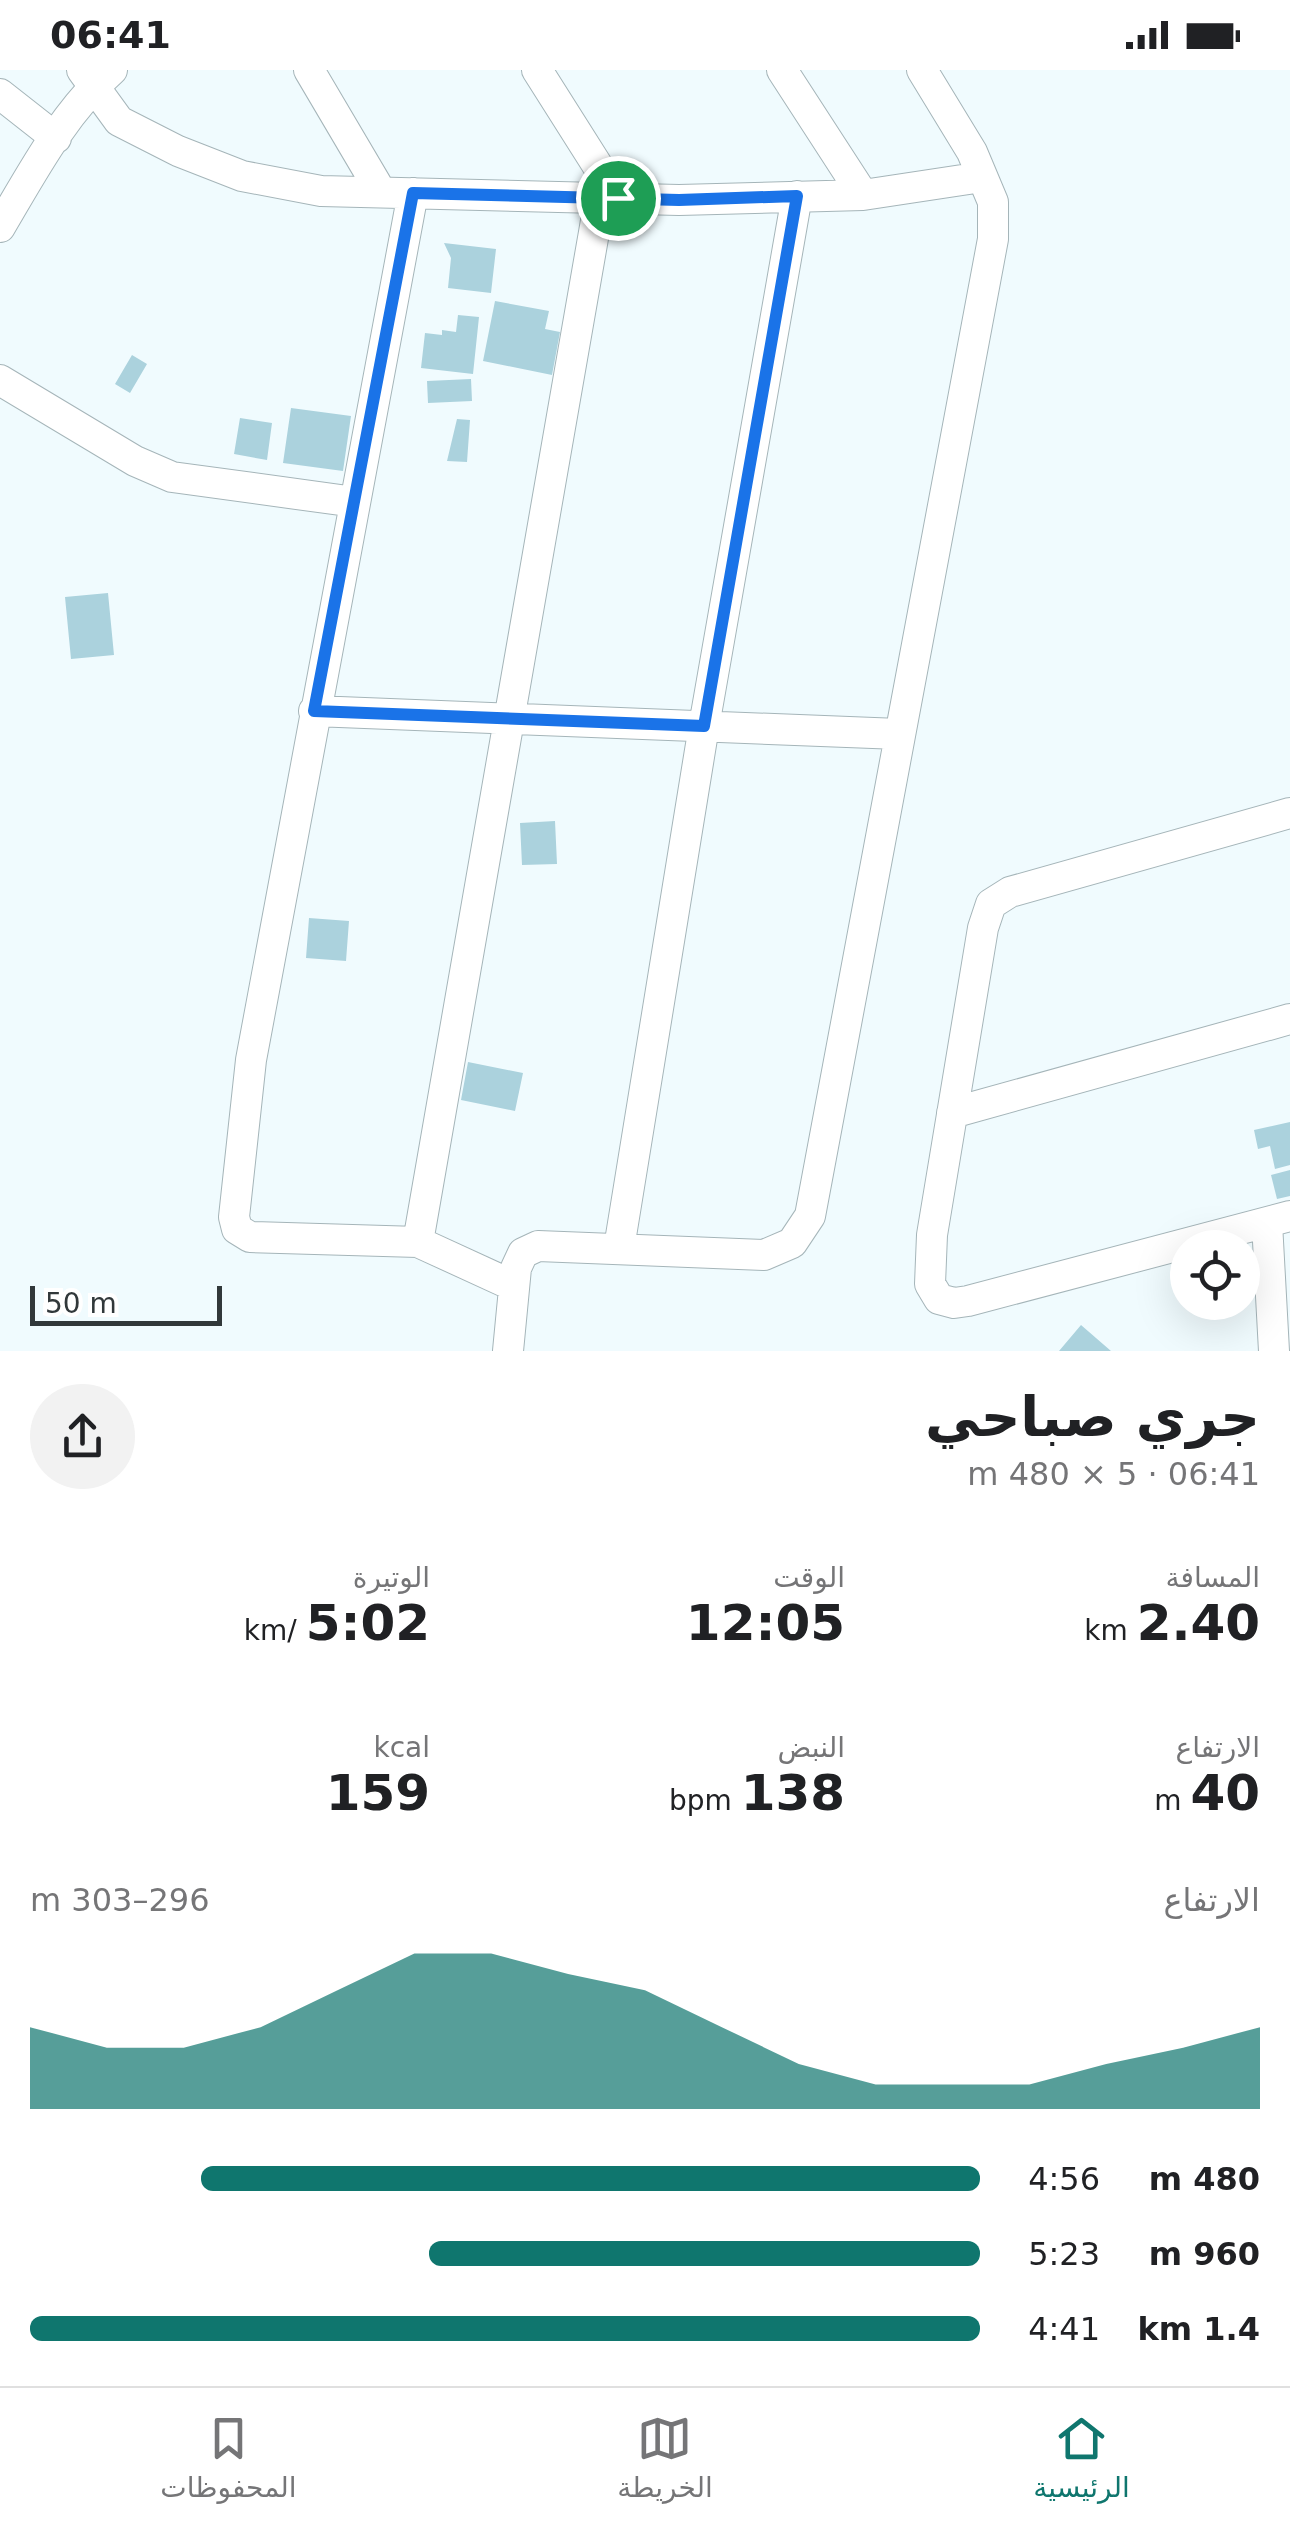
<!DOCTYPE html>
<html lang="ar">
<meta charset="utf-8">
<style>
body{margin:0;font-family:"DejaVu Sans","Noto Naskh Arabic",sans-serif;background:#f2f2f2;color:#202124;direction:rtl;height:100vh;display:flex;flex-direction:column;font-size:38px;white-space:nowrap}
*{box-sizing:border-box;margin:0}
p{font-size:32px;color:#757577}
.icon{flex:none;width:55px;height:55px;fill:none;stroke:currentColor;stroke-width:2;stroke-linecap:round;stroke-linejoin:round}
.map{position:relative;height:1281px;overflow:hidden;direction:ltr}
.side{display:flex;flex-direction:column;background:#fff;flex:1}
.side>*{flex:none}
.fabs{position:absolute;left:1170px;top:1160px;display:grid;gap:20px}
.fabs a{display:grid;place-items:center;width:90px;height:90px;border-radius:50%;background:#fff;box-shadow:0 10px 40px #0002;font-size:50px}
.scale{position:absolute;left:30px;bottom:25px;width:192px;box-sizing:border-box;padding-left:10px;border:5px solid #31383a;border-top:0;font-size:28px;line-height:35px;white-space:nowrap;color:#31383a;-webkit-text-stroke:8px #fff;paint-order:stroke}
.pin{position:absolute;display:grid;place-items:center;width:85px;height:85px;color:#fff;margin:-42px;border:5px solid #fff;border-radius:50%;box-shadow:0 2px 10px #0007}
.round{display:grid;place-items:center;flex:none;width:105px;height:105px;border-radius:52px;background:#f2f2f2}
.overview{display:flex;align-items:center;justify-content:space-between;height:170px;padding:0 30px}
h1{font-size:55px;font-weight:700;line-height:75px}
.metrics{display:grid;grid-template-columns:repeat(3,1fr);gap:15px;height:170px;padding:10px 30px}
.metrics div{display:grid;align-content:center}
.metrics b{font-size:50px;font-weight:700}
.metrics small{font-size:28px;font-weight:400}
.metrics p{font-size:28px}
.chart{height:280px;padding:20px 30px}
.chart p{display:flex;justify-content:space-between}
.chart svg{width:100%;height:180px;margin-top:10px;fill:#0f766e;opacity:.7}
ul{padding:0 30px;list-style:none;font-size:32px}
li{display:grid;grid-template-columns:160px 120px 1fr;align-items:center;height:75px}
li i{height:25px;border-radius:12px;background:#0f766e}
.status{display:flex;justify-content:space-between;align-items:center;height:70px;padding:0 50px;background:#fff;direction:ltr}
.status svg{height:28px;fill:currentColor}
.menu{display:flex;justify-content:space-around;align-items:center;height:140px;border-top:2px solid #e0e0e0;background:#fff;font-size:28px;color:#757577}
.menu a{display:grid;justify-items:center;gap:5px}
.menu .active{color:#0f766e}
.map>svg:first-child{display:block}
</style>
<div class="status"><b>06:41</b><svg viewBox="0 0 49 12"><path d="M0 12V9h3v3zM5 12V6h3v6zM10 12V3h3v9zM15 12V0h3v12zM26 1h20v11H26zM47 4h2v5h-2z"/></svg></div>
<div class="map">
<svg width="1290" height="1281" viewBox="0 0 1290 1281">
<rect width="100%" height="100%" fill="#f0fbfe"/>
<path fill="#abd2dd" d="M444,173L496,179L491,223L448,218L451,188Z
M495,231L549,241L545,259L560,262L552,305L483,291Z
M458,245L479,247L473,304L421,298L425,263L442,265V260L456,262Z
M132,285L147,294L130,323L115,314Z
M471,309L472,331L428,333L427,311Z
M291,338L351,346L343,401L283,393Z
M240,348L272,353L267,390L234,384Z
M457,349L470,350L467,392L447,391Z
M108,523L114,585L71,589L65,527Z
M555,751L557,794L522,795L520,753Z
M309,848L349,851L346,891L306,888Z
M468,992L523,1003L515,1041L461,1030Z
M1290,1052V1095L1275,1099L1270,1076L1258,1079L1254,1060Z
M1290,1100V1126L1277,1129L1271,1105Z
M1081,1255L1111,1281H1059Z"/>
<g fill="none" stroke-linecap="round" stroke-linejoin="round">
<g stroke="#a5b5b9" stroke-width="32">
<path id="street" d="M82,0L119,51L178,81L242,106L321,121L679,130L863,125L982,107
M309,0L381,122
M537,0L618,128
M782,0L863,125
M0,24L56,68
M413,123L251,990L234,1147L237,1159L250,1167L418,1172L514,1216
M0,157C32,103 64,42 112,0
M0,310L135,391L172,407L355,432
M314,641L899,664
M1290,743L1010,822L991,834L983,858L932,1165L930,1214L939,1229L954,1233L968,1231L1290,1146
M952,1043L1290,949
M1267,1153L1274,1281
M418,1172L600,128
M619,1178L704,656L797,126
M508,1281L516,1198L523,1183L538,1176L764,1185L792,1173L810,1146L993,169V132L972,82L922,0"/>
</g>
<use href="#street" stroke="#fff" stroke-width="30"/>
</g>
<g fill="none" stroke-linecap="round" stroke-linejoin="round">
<g stroke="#fff" stroke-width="20">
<path id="route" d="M413,123L679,130L797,126L704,656L314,641Z"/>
</g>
<use href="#route" stroke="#1a73e8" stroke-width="12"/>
</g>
</svg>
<div class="fabs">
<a><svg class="icon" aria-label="locate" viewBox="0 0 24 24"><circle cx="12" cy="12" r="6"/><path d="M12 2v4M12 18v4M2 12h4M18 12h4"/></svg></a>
</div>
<div class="scale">50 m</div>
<div class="pin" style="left:618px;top:128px;background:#1e9e55"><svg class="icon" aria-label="arrive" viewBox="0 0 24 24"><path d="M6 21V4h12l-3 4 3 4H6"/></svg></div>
</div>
<section class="side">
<div class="overview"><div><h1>جري صباحي</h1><p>06:41 · 5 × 480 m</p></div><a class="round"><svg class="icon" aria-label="share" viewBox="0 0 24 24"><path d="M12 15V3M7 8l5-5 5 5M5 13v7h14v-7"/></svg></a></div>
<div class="metrics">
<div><p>المسافة</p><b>2.40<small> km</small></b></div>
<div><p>الوقت</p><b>12:05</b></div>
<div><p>الوتيرة</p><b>5:02<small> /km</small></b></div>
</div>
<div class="metrics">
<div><p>الارتفاع</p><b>40<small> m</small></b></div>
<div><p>النبض</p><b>138<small> bpm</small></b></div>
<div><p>kcal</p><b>159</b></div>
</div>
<div class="chart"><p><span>الارتفاع</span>296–303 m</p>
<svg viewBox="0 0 160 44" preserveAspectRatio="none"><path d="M0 44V24L10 29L20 29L30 24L40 15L50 6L60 6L70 11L80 15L90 24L100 33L110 38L120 38L130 38L140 33L150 29L160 24V44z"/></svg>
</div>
<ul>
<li><b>480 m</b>4:56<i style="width:82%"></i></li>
<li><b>960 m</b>5:23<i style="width:58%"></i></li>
<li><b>1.4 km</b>4:41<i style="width:100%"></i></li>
</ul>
</section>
<nav class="menu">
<a class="active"><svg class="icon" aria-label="home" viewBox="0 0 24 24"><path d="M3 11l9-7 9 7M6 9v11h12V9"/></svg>الرئيسية</a>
<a><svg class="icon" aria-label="map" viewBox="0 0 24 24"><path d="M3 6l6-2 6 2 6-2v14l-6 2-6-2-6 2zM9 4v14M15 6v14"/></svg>الخريطة</a>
<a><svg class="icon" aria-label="saved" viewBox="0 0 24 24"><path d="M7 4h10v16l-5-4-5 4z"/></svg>المحفوظات</a>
</nav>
